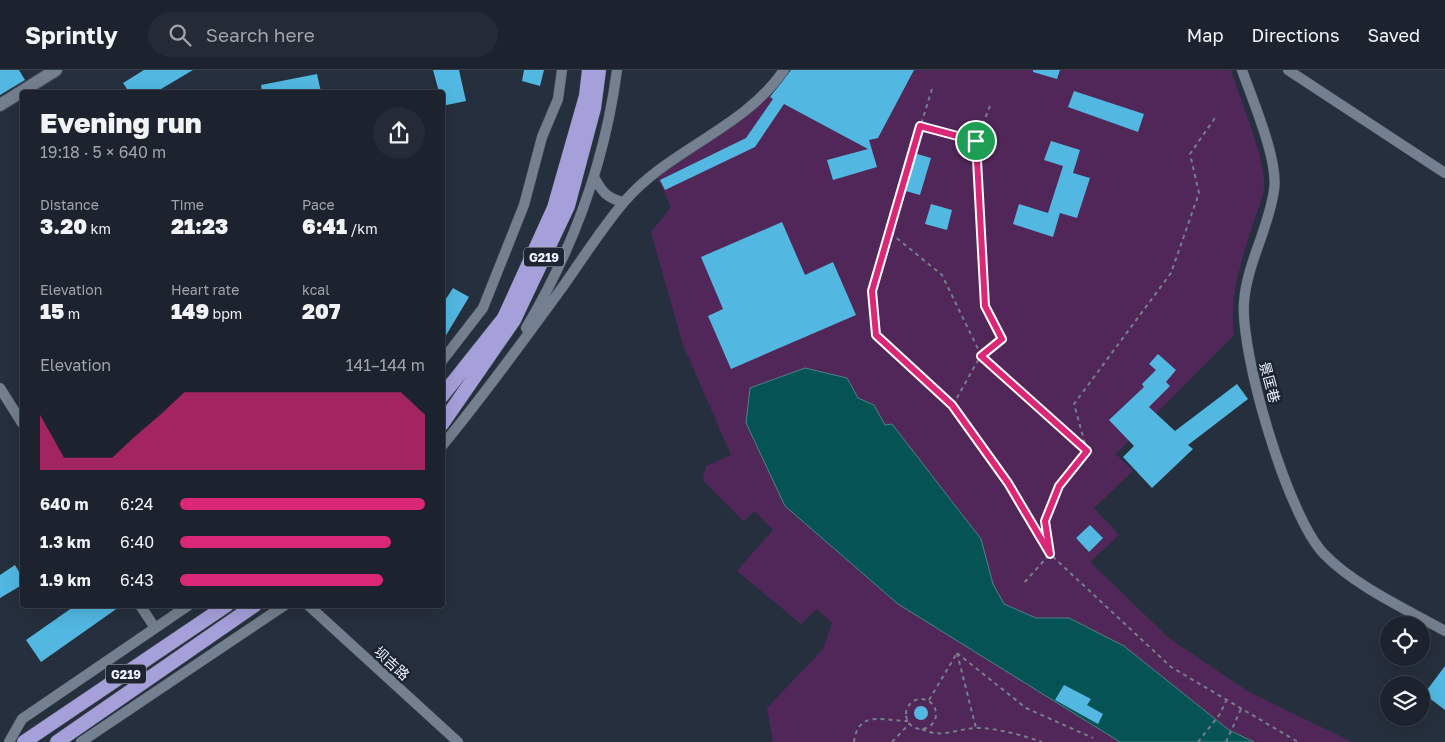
<!DOCTYPE html>
<meta charset="utf-8">
<style>
body{margin:0;font-family:"Golos Text","Noto Sans SC",sans-serif;background:#252b36;color:#f1f3f6;height:100vh;display:flex;flex-direction:column;font-size:19px;white-space:nowrap}
*{box-sizing:border-box;margin:0}
p{font-size:16px;color:#a0a4aa}
.icon{flex:none;width:28px;height:28px;fill:none;stroke:currentColor;stroke-width:2;stroke-linecap:round;stroke-linejoin:round}
.map{position:relative;flex:1;overflow:hidden}
.panel{position:absolute;left:20px;top:20px;width:425px;height:518px;display:flex;flex-direction:column;background:#1c232e;border-radius:5px;box-shadow:0 5px 20px #0002,0 0 0 1px #3a404a}
.panel>*{flex:none}
.controls{position:absolute;left:1380px;top:546px;display:grid;gap:10px}
.controls a{display:grid;place-items:center;width:50px;height:50px;border-radius:50%;background:#1c232e;box-shadow:0 5px 20px #0002,0 0 0 1px #3a404a;font-size:25px}
.pin{position:absolute;display:grid;place-items:center;width:42px;height:42px;color:#fff;margin:-21px;border:2px solid #fff;border-radius:50%;box-shadow:0 1px 5px #0007}
.round{display:grid;place-items:center;flex:none;width:52px;height:52px;border-radius:26px;background:#252b36}
.summary{display:flex;align-items:center;justify-content:space-between;height:85px;padding:0 20px}
h1{font-size:28px;font-weight:800;line-height:38px}
.metrics{display:grid;grid-template-columns:repeat(3,1fr);gap:8px;height:85px;padding:5px 20px}
.metrics div{display:grid;align-content:center}
.metrics b{font-size:21px;font-weight:800}
.metrics small{font-size:14px;font-weight:400}
.metrics p{font-size:14px}
.chart{height:140px;padding:10px 20px}
.chart p{display:flex;justify-content:space-between}
.chart svg{width:100%;height:90px;margin-top:5px;fill:#db2777;opacity:.7}
ul{padding:0 20px;list-style:none;font-size:16px}
li{display:grid;grid-template-columns:80px 60px 1fr;align-items:center;height:38px}
li i{height:12px;border-radius:6px;background:#db2777}
header{display:flex;align-items:center;gap:30px;box-sizing:border-box;height:70px;padding:0 25px;background:#1c232e;border-bottom:1px solid #3a404a}
header strong{font-size:24px}
nav{display:flex;gap:28px;margin-inline-start:auto;font-size:18px}
.search{width:350px;height:45px;background:#252b36;display:flex;align-items:center;gap:12px;box-sizing:border-box;padding:0 18px;border-radius:28px;color:#a0a4aa;font-size:19px}
.map>svg:first-child{display:block}
</style>
<header>
<strong>Sprintly</strong>
<div class="search"><svg class="icon" aria-label="search" viewBox="0 0 24 24"><circle cx="10" cy="10" r="6"/><path d="M15 15l6 6"/></svg>Search here</div>
<nav><a>Map</a><a>Directions</a><a>Saved</a></nav>
</header>
<div class="map">
<svg width="1445" height="672" viewBox="0 0 1445 672">
<rect width="100%" height="100%" fill="#262f3d"/>
<path fill="#512759" d="M914,0H1231C1239,25 1267,93 1264,117C1263,130 1256,144 1252,157C1241,192 1229,227 1234,265L1116,384L1133,401L1094,438L1119,465L1090,492L1170,569L1249,622L1352,672H773L767,638L823,579L832,553L817,539L801,554L737,501L773,460L755,441L743,451L703,410L706,396L731,385L683,275L651,162L671,137L657,107L769,26L857,73L878,68Z"/>
<path fill="#055355" stroke="#4b8488" d="M805,298L847,308L858,328L874,335L885,355L892,354L981,469L993,514L1004,534L1036,548H1069L1124,576L1229,660L1254,672H1120L898,534L785,436L746,353L750,318Z"/>
<path fill="#52b8e2" d="M0,0H19L25,10L0,25Z
M144,0H193L156,22H129L123,13Z
M433,0H459L466,31L442,36V22H439Z
M524,0H544L540,16L522,11Z
M791,0H914L878,68L869,70L877,97L833,110L827,90L868,79L784,34L755,77L665,120L660,110L746,68L773,29L770,27Z
M1033,0H1060L1057,9L1033,2Z
M317,4L321,22H262L261,15Z
M1074,21L1144,44L1138,62L1068,37Z
M1051,71L1080,80L1073,103L1090,108L1077,148L1060,143L1053,167L1013,154L1019,134L1048,143L1063,96L1044,90Z
M914,83L931,88L920,125L902,120Z
M931,134L952,140L947,160L925,154Z
M782,152L805,205L833,192L856,245L731,299L708,246L723,239L701,187Z
M453,218L469,227L442,272V235Z
M1158,284L1176,300L1166,312L1170,316L1149,337L1175,361L1237,314L1248,329L1188,375L1193,379L1152,418L1123,387L1134,376L1109,350L1144,317L1142,314L1156,300L1149,294Z
M1090,455L1103,468L1089,482L1076,468Z
M15,495L22,507V515L0,528V505Z
M76,535H122L41,592L26,570Z
M1445,596V640L1424,624Z
M1064,615L1091,629L1087,635L1103,644L1098,654L1055,630Z
M914 643a7 7 0 1 1 14 0a7 7 0 1 1-14 0Z"/>
<g fill="none" stroke-linecap="round" stroke-linejoin="round">
<g stroke="#454c58" stroke-width="11">
<path id="minor" d="M1242,0C1252,29 1279,91 1274,120C1269,158 1247,193 1244,232C1240,284 1288,447 1324,484C1355,516 1406,539 1445,561
M1288,0L1445,103
M594,107C602,122 607,128 623,132
M526,258C573,179 605,91 617,0
M442,291L483,238L524,135L542,67L558,29L562,0
M0,318L22,353
M442,376C485,324 524,270 564,215C583,188 602,158 624,132C669,79 744,59 784,0
M140,535L155,558
M308,535L458,672
M9,672L22,649L189,535
M81,672L285,535"/>
</g>
<g stroke="#454c58" stroke-width="14">
<path id="tertiary" d="M0,35L56,0"/>
</g>
<g stroke="#454c58" stroke-width="15">
<path id="trunk" d="M442,326L504,248L554,138L586,26L589,0
M442,354L514,250L568,136L594,38L599,0
M24,672L227,535
M57,672L255,535"/>
</g>
<path stroke="#767e8a" stroke-width="2" stroke-dasharray="4 4" stroke-linecap="butt" d="M932,19L888,161L942,205L981,285L1087,381L1059,416L1045,451L1050,484L1022,515
M920,56L976,71
M888,161L872,221L876,265L953,335L1008,413L1050,484L1171,597L1298,672
M953,335L981,285L1002,269L985,236L976,71L990,36
M1087,381L1074,334L1171,203L1199,123L1190,84L1217,45
M957,583L1026,638L1093,668
M957,583L976,658
M906 644a15 15 0 1 1 30 0a15 15 0 1 1-30 0Z
M929,630L957,583
M922,659C941,669 956,659 976,658C998,658 1021,665 1042,672
M854,672C858,639 884,651 908,651
M892,672L910,653
M1198,672L1220,644L1226,631
M1226,672L1241,639"/>
<use href="#minor" stroke="#747f8f" stroke-width="10"/>
<use href="#tertiary" stroke="#747f8f" stroke-width="12"/>
<use href="#trunk" stroke="#a5a0da" stroke-width="14"/>
</g>
<g fill="none" stroke-linecap="round" stroke-linejoin="round">
<g stroke="#fff" stroke-width="10">
<path id="route" d="M920,56L976,71L985,236L1002,269L981,286L1087,381L1059,416L1045,451L1050,484L1008,413L952,335L876,265L872,221Z"/>
</g>
<use href="#route" stroke="#db2777" stroke-width="6"/>
</g>
<g text-anchor="middle" dominant-baseline="central" stroke-width="5" stroke-linejoin="round" paint-order="stroke">
<g fill="#1d2533" stroke="#b0b7c1" stroke-width="1">
<rect x="524" y="177.5" width="40" height="19" rx="4"/>
<rect x="106" y="594.5" width="40" height="19" rx="4"/>
</g>
<g font-size="12" font-weight="bold" fill="#eff5fe">
<text x="544" y="187">G219</text>
<text x="126" y="604">G219</text>
</g>
<g font-size="14" fill="#eff5fe" stroke="#1d2533">
<text transform="translate(1270 312) rotate(75)">景匡巷</text>
<text transform="translate(392 593) rotate(42)">坝吉路</text>
</g>
</g>
</svg>
<div class="controls">
<a><svg class="icon" aria-label="locate" viewBox="0 0 24 24"><circle cx="12" cy="12" r="6"/><path d="M12 2v4M12 18v4M2 12h4M18 12h4"/></svg></a>
<a><svg class="icon" aria-label="layers" viewBox="0 0 24 24"><path d="M12 4l9 5-9 5-9-5zM3 14l9 5 9-5"/></svg></a>
</div>
<div class="pin" style="left:976px;top:71px;background:#1e9e55"><svg class="icon" aria-label="arrive" viewBox="0 0 24 24"><path d="M6 21V4h12l-3 4 3 4H6"/></svg></div>
<section class="panel">
<div class="summary"><div><h1>Evening run</h1><p>19:18 · 5 × 640 m</p></div><a class="round"><svg class="icon" aria-label="share" viewBox="0 0 24 24"><path d="M12 15V3M7 8l5-5 5 5M5 13v7h14v-7"/></svg></a></div>
<div class="metrics">
<div><p>Distance</p><b>3.20<small> km</small></b></div>
<div><p>Time</p><b>21:23</b></div>
<div><p>Pace</p><b>6:41<small> /km</small></b></div>
</div>
<div class="metrics">
<div><p>Elevation</p><b>15<small> m</small></b></div>
<div><p>Heart rate</p><b>149<small> bpm</small></b></div>
<div><p>kcal</p><b>207</b></div>
</div>
<div class="chart"><p><span>Elevation</span>141–144 m</p>
<svg viewBox="0 0 160 44" preserveAspectRatio="none"><path d="M0 44V17L10 38L20 38L30 38L40 27L50 17L60 6L70 6L80 6L90 6L100 6L110 6L120 6L130 6L140 6L150 6L160 17V44z"/></svg>
</div>
<ul>
<li><b>640 m</b>6:24<i style="width:100%"></i></li>
<li><b>1.3 km</b>6:40<i style="width:86%"></i></li>
<li><b>1.9 km</b>6:43<i style="width:83%"></i></li>
</ul>
</section>
</div>
